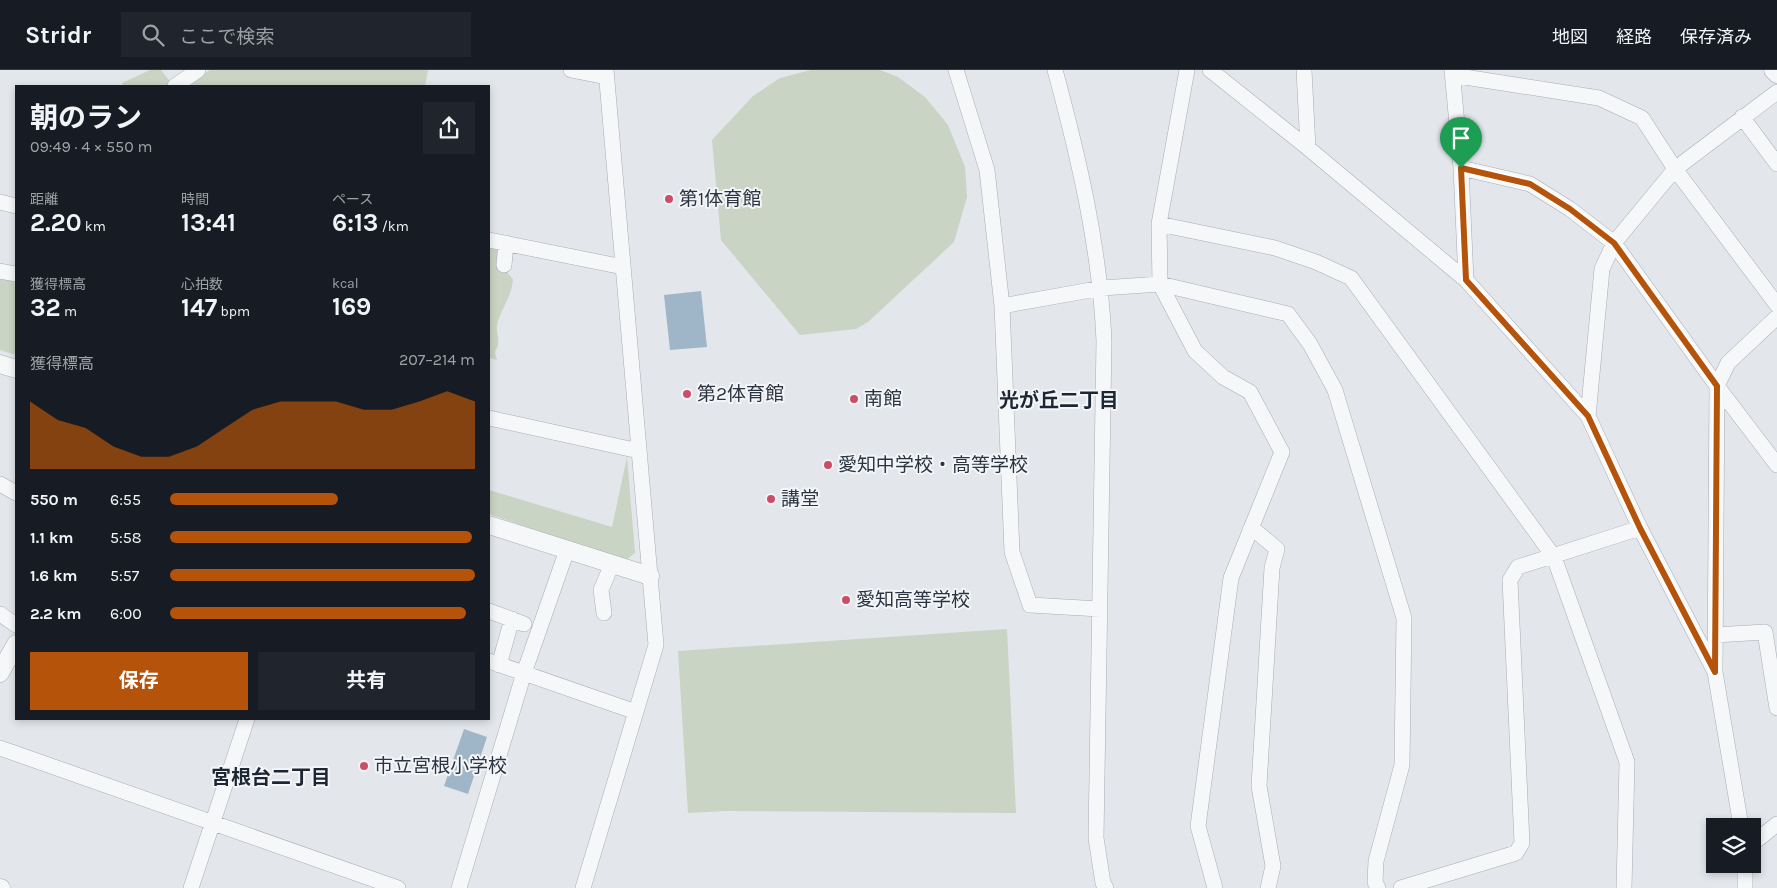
<!DOCTYPE html>
<html lang="ja">
<meta charset="utf-8">
<style>
body{margin:0;font-family:Karla,"Noto Sans JP",sans-serif;background:#20242c;color:#f1f3f6;height:100vh;display:flex;flex-direction:column;font-size:19px;white-space:nowrap}
*{box-sizing:border-box;margin:0}
p{font-size:16px;color:#9ea1a6}
.icon{flex:none;width:28px;height:28px;fill:none;stroke:currentColor;stroke-width:2;stroke-linecap:round;stroke-linejoin:round}
.map{position:relative;flex:1;overflow:hidden}
.sheet{position:absolute;left:15px;top:15px;width:475px;height:635px;display:flex;flex-direction:column;background:#171b24;border-radius:0px;box-shadow:0 2px 8px #0003}
.sheet>*{flex:none}
.tools{position:absolute;left:1706px;top:748px;display:grid;gap:10px}
.tools a{display:grid;place-items:center;width:55px;height:55px;border-radius:0px;background:#171b24;box-shadow:0 2px 8px #0003;font-size:25px}
.pin{position:absolute;display:grid;place-items:center;width:42px;height:42px;color:#fff;margin:-51px -21px;border-radius:50% 50% 50% 0;rotate:-45deg;box-shadow:0 0 5px #0007}
.pin .icon{rotate:45deg}
.round{display:grid;place-items:center;flex:none;width:52px;height:52px;border-radius:0px;background:#20242c}
.overview{display:flex;align-items:center;justify-content:space-between;height:85px;padding:0 15px}
h1{font-size:28px;font-weight:700;line-height:38px}
.figures{display:grid;grid-template-columns:repeat(3,1fr);gap:8px;height:85px;padding:5px 15px}
.figures div{display:grid;align-content:center}
.figures b{font-size:25px;font-weight:700}
.figures small{font-size:14px;font-weight:400}
.figures p{font-size:14px}
.chart{height:140px;padding:10px 15px}
.chart p{display:flex;justify-content:space-between}
.chart svg{width:100%;height:90px;margin-top:5px;fill:#b45309;opacity:.7}
.action{display:flex;gap:10px;margin-top:auto;padding:10px 15px}
.action a{flex:1;height:58px;border-radius:0px;background:#b45309;color:#fff;font-size:20px;font-weight:700;line-height:58px;text-align:center}
.action a+a{background:#20242c;color:#f1f3f6}
ul{padding:0 15px;list-style:none;font-size:16px}
li{display:grid;grid-template-columns:80px 60px 1fr;align-items:center;height:38px}
li i{height:12px;border-radius:6px;background:#b45309}
header{display:flex;align-items:center;gap:30px;box-sizing:border-box;height:70px;padding:0 25px;background:#171b24;border-bottom:1px solid #363941}
header strong{font-size:24px}
nav{display:flex;gap:28px;margin-inline-start:auto;font-size:18px}
.search{width:350px;height:45px;background:#20242c;display:flex;align-items:center;gap:12px;box-sizing:border-box;padding:0 18px;border-radius:0px;color:#9ea1a6;font-size:19px}
.map>svg:first-child{display:block}
</style>
<header>
<strong>Stridr</strong>
<div class="search"><svg class="icon" aria-label="search" viewBox="0 0 24 24"><circle cx="10" cy="10" r="6"/><path d="M15 15l6 6"/></svg>ここで検索</div>
<nav><a>地図</a><a>経路</a><a>保存済み</a></nav>
</header>
<div class="map">
<svg width="1777" height="818" viewBox="0 0 1777 818">
<rect width="100%" height="100%" fill="#e3e6eb"/>
<path fill="#c9d4c4" d="M150,0H161L171,13L167,16H123L122,13Z
M210,0H428L425,16H186Z
M811,0H880L898,7L925,27L948,55L965,97L967,127L954,172L868,252L856,259L800,265L721,170L712,70L753,26L780,8Z
M489,178L501,180L505,200L513,209C512,225 503,236 498,251C494,264 503,269 495,282L497,290L489,288Z
M0,208L16,212V285L0,280Z
M627,387L635,483L625,491L489,444V420L612,457Z
M1007,559L1016,743L725,741L688,743L678,581Z"/>
<path fill="#9fb6c9" d="M701,221L707,277L670,280L664,225Z
M464,659L487,667L468,724L444,716Z"/>
<g fill="none" stroke-linecap="round" stroke-linejoin="round">
<g stroke="#a8adb5" stroke-width="16">
<path id="minor" d="M571,0L607,7
M956,0L987,100L1002,236L1012,482L1030,535L1100,539
M1055,0C1079,89 1100,178 1104,271L1096,768L1103,813L1106,818
M1187,0L1159,154L1160,214L1195,281L1223,307L1250,322L1282,382L1231,508L1198,756L1215,818
M1210,0L1308,78L1466,210L1588,346L1640,458L1715,602L1741,756
M1304,0L1308,78
M1452,0L1461,98L1466,210
M1452,5L1599,28L1642,48L1675,99L1777,235
M175,16L198,0
M1742,47L1777,94
M1461,98L1530,114L1570,139L1614,173L1717,316L1777,395
M0,132L16,136
M1159,154L1275,178L1316,192L1351,208L1554,487L1627,692L1624,818
M489,170L623,197
M504,195L506,173
M0,201L16,204
M1002,236L1102,218L1160,214L1288,244L1310,274L1335,320L1404,548L1402,695L1376,791L1375,812L1378,818
M1588,346L1602,199L1614,173L1675,99L1777,22
M489,348L639,381
M0,414L16,423
M1250,460L1258,463L1277,479L1272,498L1259,716L1273,796L1268,818
M489,541L524,554
M604,543L601,520L612,494
M0,544L16,555
M1715,565L1765,562L1777,638
M489,591L636,642
M499,595L512,549
M1715,601L1717,316L1728,293L1777,247
M0,678L398,818
M1752,774L1777,754
M191,818L247,649
M459,818L524,603L567,480
M583,818L656,575L606,0
M1401,818L1516,783L1522,773L1510,510L1518,497L1640,458
M1745,818V794"/>
</g>
<g stroke="#a8adb5" stroke-width="19">
<path id="tertiary" d="M1773,0L1777,4
M0,294L16,299
M489,455L650,506
M0,603L16,574
M0,818H1"/>
</g>
<use href="#minor" stroke="#f6f7f9" stroke-width="15"/>
<use href="#tertiary" stroke="#f6f7f9" stroke-width="18"/>
</g>
<g fill="none" stroke-linecap="round" stroke-linejoin="round">
<g stroke="#fff" stroke-width="10">
<path id="route" d="M1461,98L1530,114L1570,139L1614,173L1717,316L1715,602L1640,458L1588,346L1466,210Z"/>
</g>
<use href="#route" stroke="#b45309" stroke-width="6"/>
</g>
<g fill="#cb4d66" stroke="#f3f5f8" stroke-width="2">
<circle cx="669" cy="129" r="5"/>
<circle cx="687" cy="324" r="5"/>
<circle cx="854" cy="329" r="5"/>
<circle cx="828" cy="395" r="5"/>
<circle cx="771" cy="429" r="5"/>
<circle cx="846" cy="530" r="5"/>
<circle cx="364" cy="696" r="5"/>
</g>
<g text-anchor="middle" dominant-baseline="central" stroke-width="4" stroke-linejoin="round" paint-order="stroke">
<g font-size="19" fill="#2b3542" stroke="#f3f5f8" text-anchor="start">
<text x="679" y="129">第1体育館</text>
<text x="697" y="324">第2体育館</text>
<text x="864" y="329">南館</text>
<text x="838" y="395">愛知中学校・高等学校</text>
<text x="781" y="429">講堂</text>
<text x="856" y="530">愛知高等学校</text>
<text x="374" y="696">市立宮根小学校</text>
</g>
<g font-size="20" font-weight="bold" fill="#1d2633" stroke="#f3f5f8">
<text x="1059" y="330">光が丘二丁目</text>
<text x="271" y="707">宮根台二丁目</text>
</g>
</g>
</svg>
<div class="tools">
<a><svg class="icon" aria-label="layers" viewBox="0 0 24 24"><path d="M12 4l9 5-9 5-9-5zM3 14l9 5 9-5"/></svg></a>
</div>
<div class="pin" style="left:1461px;top:98px;background:#1e9e55"><svg class="icon" aria-label="arrive" viewBox="0 0 24 24"><path d="M6 21V4h12l-3 4 3 4H6"/></svg></div>
<section class="sheet">
<div class="overview"><div><h1>朝のラン</h1><p>09:49 · 4 × 550 m</p></div><a class="round"><svg class="icon" aria-label="share" viewBox="0 0 24 24"><path d="M12 15V3M7 8l5-5 5 5M5 13v7h14v-7"/></svg></a></div>
<div class="figures">
<div><p>距離</p><b>2.20<small> km</small></b></div>
<div><p>時間</p><b>13:41</b></div>
<div><p>ペース</p><b>6:13<small> /km</small></b></div>
</div>
<div class="figures">
<div><p>獲得標高</p><b>32<small> m</small></b></div>
<div><p>心拍数</p><b>147<small> bpm</small></b></div>
<div><p>kcal</p><b>169</b></div>
</div>
<div class="chart"><p><span>獲得標高</span>207–214 m</p>
<svg viewBox="0 0 160 44" preserveAspectRatio="none"><path d="M0 44V11L10 20L20 24L30 33L40 38L50 38L60 33L70 24L80 15L90 11L100 11L110 11L120 15L130 15L140 11L150 6L160 11V44z"/></svg>
</div>
<ul>
<li><b>550 m</b>6:55<i style="width:55%"></i></li>
<li><b>1.1 km</b>5:58<i style="width:99%"></i></li>
<li><b>1.6 km</b>5:57<i style="width:100%"></i></li>
<li><b>2.2 km</b>6:00<i style="width:97%"></i></li>
</ul>
<div class="action"><a>保存</a><a>共有</a></div>
</section>
</div>
